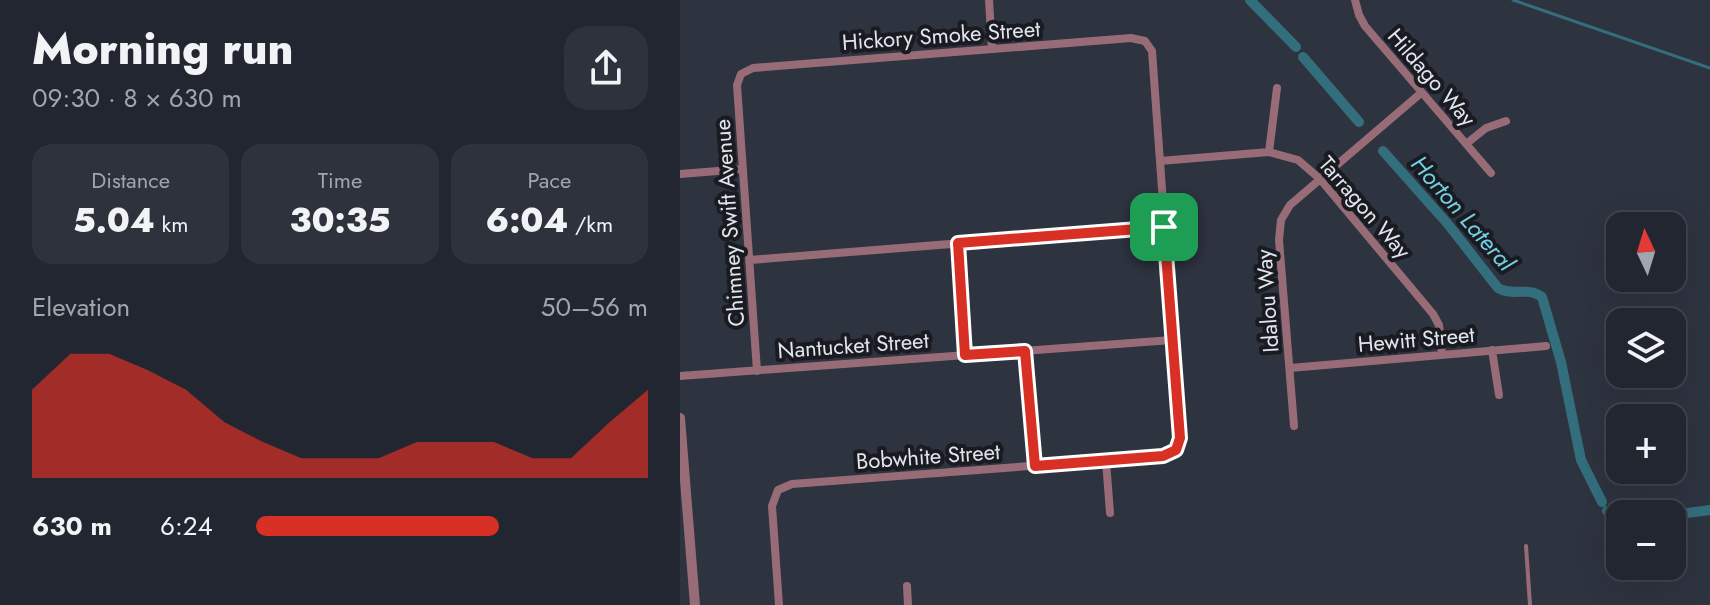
<!DOCTYPE html>
<meta charset="utf-8">
<style>
body{margin:0;font-family:Jost,sans-serif;background:#2e323c;color:#f1f3f6;height:100vh;display:flex;flex-direction:column;font-size:30px;white-space:nowrap}
*{box-sizing:border-box;margin:0}
p{font-size:26px;color:#a2a5ab}
.icon{flex:none;width:44px;height:44px;fill:none;stroke:currentColor;stroke-width:2;stroke-linecap:round;stroke-linejoin:round}
.map{position:relative;flex:1;overflow:hidden}
.side{display:flex;flex-direction:column;background:#222630;width:680px}
.side>*{flex:none}
.needle{width:52px;rotate:356deg}
.buttons{position:absolute;left:926px;top:212px;display:grid;gap:16px}
.buttons a{display:grid;place-items:center;width:80px;height:80px;border-radius:16px;background:#222630;box-shadow:0 8px 32px #0002,0 0 0 2px #3f434c;font-size:40px}
.pin{position:absolute;display:grid;place-items:center;width:68px;height:68px;color:#fff;margin:-34px;border-radius:16px;box-shadow:0 4px 12px #0006}
.round{display:grid;place-items:center;flex:none;width:84px;height:84px;border-radius:24px;background:#2e323c}
.headline{display:flex;align-items:center;justify-content:space-between;height:136px;padding:0 32px}
h1{font-size:44px;font-weight:800;line-height:60px}
.stats{display:grid;grid-template-columns:repeat(3,1fr);gap:12px;height:136px;padding:8px 32px}
.stats div{display:grid;align-content:center;border-radius:20px;background:#2e323c;text-align:center}
.stats b{font-size:34px;font-weight:800}
.stats small{font-size:22px;font-weight:400}
.stats p{font-size:22px}
.chart{height:224px;padding:16px 32px}
.chart p{display:flex;justify-content:space-between}
.chart svg{width:100%;height:144px;margin-top:8px;fill:#d93025;opacity:.7}
ul{padding:0 32px;list-style:none;font-size:26px}
li{display:grid;grid-template-columns:128px 96px 1fr;align-items:center;height:60px}
li i{height:20px;border-radius:10px;background:#d93025}
main{display:flex;flex:1;min-height:0}
.map>svg:first-child{display:block}
</style>
<main>
<section class="side">
<div class="headline"><div><h1>Morning run</h1><p>09:30 · 8 × 630 m</p></div><a class="round"><svg class="icon" aria-label="share" viewBox="0 0 24 24"><path d="M12 15V3M7 8l5-5 5 5M5 13v7h14v-7"/></svg></a></div>
<div class="stats">
<div><p>Distance</p><b>5.04<small> km</small></b></div>
<div><p>Time</p><b>30:35</b></div>
<div><p>Pace</p><b>6:04<small> /km</small></b></div>
</div>
<div class="chart"><p><span>Elevation</span>50–56 m</p>
<svg viewBox="0 0 160 44" preserveAspectRatio="none"><path d="M0 44V17L10 6L20 6L30 11L40 17L50 27L60 33L70 38L80 38L90 38L100 33L110 33L120 33L130 38L140 38L150 27L160 17V44z"/></svg>
</div>
<ul>
<li><b>630 m</b>6:24<i style="width:62%"></i></li>
</ul>
</section>
<div class="map">
<svg width="1030" height="605" viewBox="0 0 1030 605">
<rect width="100%" height="100%" fill="#2e3340"/>
<g fill="none" stroke-linecap="round" stroke-linejoin="round">
<path stroke="#336e7c" stroke-width="3" d="M833,0L1030,68"/>
<path stroke="#336e7c" stroke-width="10" d="M570,0L616,47
M623,57L679,122
M703,151L767,223L818,288C832,297 848,286 862,297L881,362L901,460L922,502
M927,511L934,518L940,519
M992,515L1030,510"/>
</g>
<path fill="#593753" d="M951,470H973L970,481L966,480L960,485L945,481L947,473L950,474Z"/>
<g fill="none" stroke-linecap="round" stroke-linejoin="round">
<path stroke="#976c76" stroke-width="4" d="M846,546L850,605"/>
<path stroke="#976c76" stroke-width="8" d="M309,0L312,49
M675,0L679,15L685,26L811,173
M786,144L806,128L826,121
M589,152L597,88
M480,161L589,152L618,160L640,179L753,314L759,325L762,355
M0,174L63,169
M278,243L285,355
M70,260L484,227
M812,350L819,395
M345,351L355,466
M610,368L866,346
M77,371L57,85L61,74L73,68L451,38L465,41L472,51L500,438L496,450L483,456L112,484L98,490L92,506L99,605
M0,376L492,340
M614,426L599,240L601,220L610,205L741,93
M426,461L430,513
M227,586L228,605"/>
<path stroke="#976c76" stroke-width="10" d="M0,418L15,605"/>
</g>
<g fill="none" stroke-linecap="round" stroke-linejoin="round">
<g stroke="#fff" stroke-width="16">
<path id="route" d="M484,227L500,438L496,450L483,456L355,466L345,351L285,355L278,243Z"/>
</g>
<use href="#route" stroke="#d93025" stroke-width="10"/>
</g>
<g text-anchor="middle" dominant-baseline="central" stroke-width="8" stroke-linejoin="round" paint-order="stroke">
<g font-size="22" fill="#e1e5ee" stroke="#191b21">
<text transform="translate(261 35) rotate(-4)">Hickory Smoke Street</text>
<text transform="translate(752 77) rotate(49)">Hildago Way</text>
<text transform="translate(685 207) rotate(49)">Tarragon Way</text>
<text transform="translate(49 223) rotate(-94)">Chimney Swift Avenue</text>
<text transform="translate(587 301) rotate(-94)">Idalou Way</text>
<text transform="translate(736 339) rotate(-5)">Hewitt Street</text>
<text transform="translate(173 345) rotate(-4)">Nantucket Street</text>
<text transform="translate(248 456) rotate(-4)">Bobwhite Street</text>
</g>
<g font-size="24" font-style="italic" fill="#71d0e6" stroke="#191b21">
<text transform="translate(783 213) rotate(49)">Horton Lateral</text>
</g>
</g>
</svg>
<div class="buttons">
<a><svg class="needle" viewBox="-14 -14 28 28"><path d="M0-13l5 13h-10z" fill="#e53935"/><path d="M0 13l5-13h-10z" fill="#a2a5ab"/></svg></a>
<a><svg class="icon" aria-label="layers" viewBox="0 0 24 24"><path d="M12 4l9 5-9 5-9-5zM3 14l9 5 9-5"/></svg></a>
<a>+</a>
<a>−</a>
</div>
<div class="pin" style="left:484px;top:227px;background:#1e9e55"><svg class="icon" aria-label="arrive" viewBox="0 0 24 24"><path d="M6 21V4h12l-3 4 3 4H6"/></svg></div>
</div>
</main>
